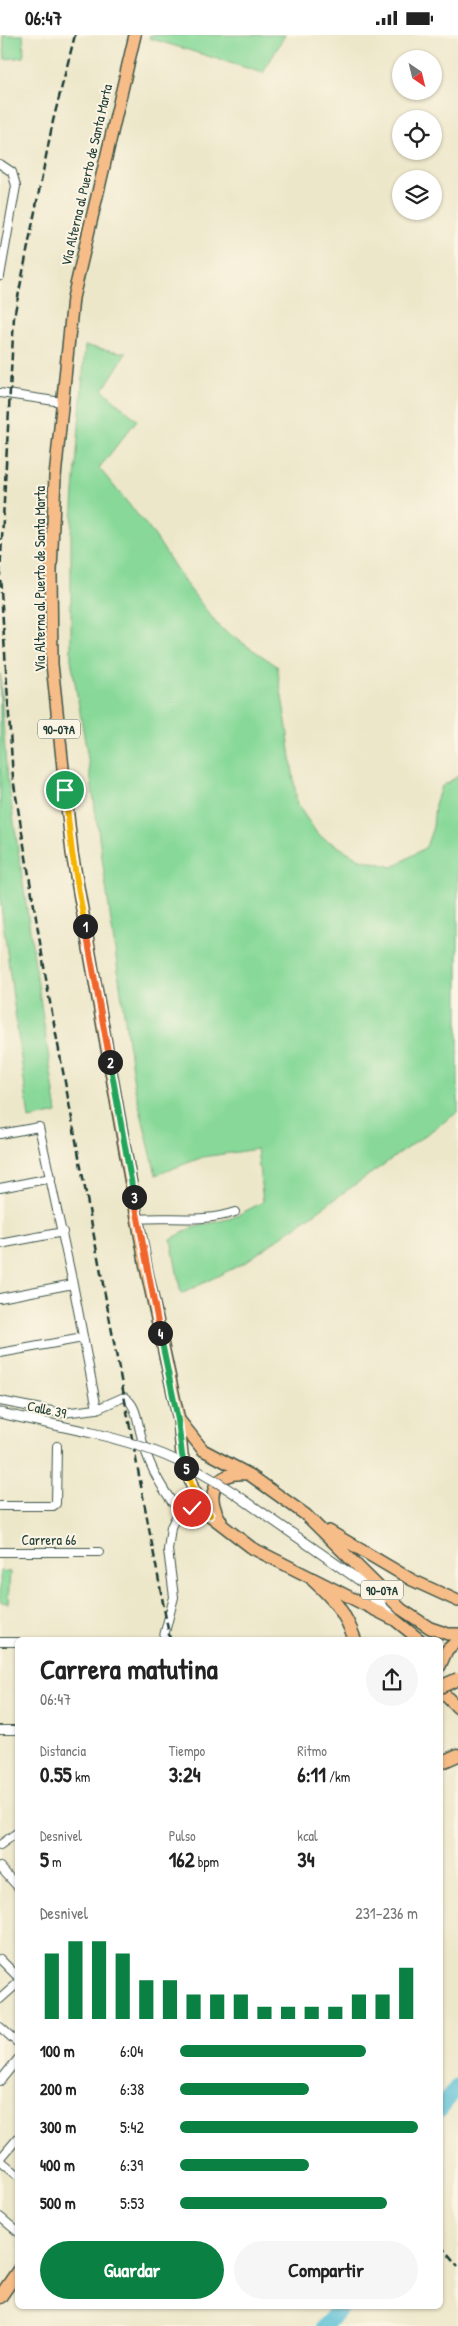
<!DOCTYPE html>
<html lang="es">
<meta charset="utf-8">
<style>
body{margin:0;font-family:"Patrick Hand",sans-serif;background:#f6f6f6;color:#222;height:100vh;display:flex;flex-direction:column;font-size:19px;white-space:nowrap}
*{box-sizing:border-box;margin:0}
p{font-size:16px;color:#767676}
.icon{flex:none;width:28px;height:28px;fill:none;stroke:currentColor;stroke-width:2;stroke-linecap:round;stroke-linejoin:round}
.map{position:relative;flex:1;overflow:hidden}
.details{position:absolute;left:15px;top:1602px;width:428px;height:672px;display:flex;flex-direction:column;background:#fff;border-radius:8px;box-shadow:0 1px 4px #0004}
.details>*{flex:none}
.needle{width:32px;rotate:145deg}
.fabs{position:absolute;left:392px;top:15px;display:grid;gap:10px}
.fabs a{display:grid;place-items:center;width:50px;height:50px;border-radius:50%;background:#fff;box-shadow:0 1px 4px #0004;font-size:25px}
.pin{position:absolute;display:grid;place-items:center;width:42px;height:42px;color:#fff;margin:-21px;border:2px solid #fff;border-radius:50%;box-shadow:0 1px 5px #0007}
.km{position:absolute;width:25px;height:25px;margin:-12px;border-radius:50%;background:#222;color:#fff;font-size:14px;line-height:25px;text-align:center}
.round{display:grid;place-items:center;flex:none;width:52px;height:52px;border-radius:26px;background:#f6f6f6}
.head{display:flex;align-items:center;justify-content:space-between;height:85px;padding:0 25px}
h1{font-size:28px;font-weight:800;line-height:38px}
.figures{display:grid;grid-template-columns:repeat(3,1fr);gap:8px;height:85px;padding:5px 25px}
.figures div{display:grid;align-content:center}
.figures b{font-size:21px;font-weight:800}
.figures small{font-size:14px;font-weight:400}
.figures p{font-size:14px}
.chart{height:140px;padding:10px 25px}
.chart p{display:flex;justify-content:space-between}
.chart svg{width:100%;height:90px;margin-top:5px;stroke:#0b8043;stroke-width:6}
.action{display:flex;gap:10px;margin-top:auto;padding:10px 25px}
.action a{flex:1;height:58px;border-radius:30px;background:#0b8043;color:#fff;font-size:20px;font-weight:800;line-height:58px;text-align:center}
.action a+a{background:#f6f6f6;color:#222}
ul{padding:0 25px;list-style:none;font-size:16px}
li{display:grid;grid-template-columns:80px 60px 1fr;align-items:center;height:38px}
li i{height:12px;border-radius:6px;background:#0b8043}
.status{display:flex;justify-content:space-between;align-items:center;height:35px;padding:0 25px;background:#fff;direction:ltr}
.status svg{height:14px;fill:currentColor}
.map>svg:first-child{display:block}
</style>
<div class="status"><b>06:47</b><svg viewBox="0 0 49 12"><path d="M0 12V9h3v3zM5 12V6h3v6zM10 12V3h3v9zM15 12V0h3v12zM26 1h20v11H26zM47 4h2v5h-2z"/></svg></div>
<div class="map">
<svg width="458" height="2291" viewBox="0 0 458 2291">
<rect width="100%" height="100%" fill="#fcf5e5"/>
<filter id="ink" filterUnits="userSpaceOnUse"><feTurbulence type="fractalNoise" baseFrequency=".02" numOctaves="2"/><feDisplacementMap in="SourceGraphic" scale="10" xChannelSelector="R" yChannelSelector="G"/><feConvolveMatrix kernelMatrix="1 2 1 2 8 2 1 2 1" color-interpolation-filters="sRGB"/></filter>
<filter id="wash" filterUnits="userSpaceOnUse"><feTurbulence type="fractalNoise" baseFrequency=".0096" numOctaves="4" result="noise"/><feDisplacementMap in="SourceGraphic" scale="20" xChannelSelector="R" yChannelSelector="G"/><feGaussianBlur stdDeviation="1.12" result="paint"/><feColorMatrix in="noise" values="0 0 0 0 0 0 0 0 0 0 0 0 0 0 0 0 0 1.4 0 .05"/><feComposite in="paint" operator="in"/></filter>
<g filter="url(#wash)">
<rect width="100%" height="100%" fill="#ede7ca"/>
<path fill="#88d999" stroke="#548b66" d="M3,0H23L24,22L5,24Z
M150,0H285L263,38L149,3Z
M85,311L126,318L103,355L137,385L99,433L155,501L186,549L219,592L277,631L287,693L297,769L318,800L360,824L393,832L426,812L433,792L435,769L441,752L458,741V1077L244,1228L181,1259L171,1204L192,1193L232,1183L263,1167L257,1114L203,1122L156,1140L134,1049L88,724L71,624V498Z
M0,639L6,733L57,1078L29,1084L0,863Z
M0,1536L10,1537L8,1568L0,1567Z"/>
<g fill="none" stroke-linecap="round" stroke-linejoin="round">
<path stroke="#58bfd5" stroke-width="16" d="M440,2074L458,2051
M324,2291L342,2272"/>
</g>
</g>
<g filter="url(#ink)">
<g fill="none" stroke-linecap="round" stroke-linejoin="round">
<g stroke="#3e564a" stroke-width="10">
<path id="minor" d="M0,129L12,137L16,151L0,241
M0,358L62,367
M0,1099L39,1092L73,1249L97,1374
M0,1153L51,1143
M137,1184C170,1181 203,1188 235,1177
M0,1209L63,1197
M0,1263L73,1249
M0,1318L83,1303
M0,1366L62,1378L97,1374L124,1362C136,1369 137,1384 140,1396C146,1425 160,1452 179,1476L171,1492L168,1515L174,1562L163,1605
M0,1471H53L56,1469L57,1411
M179,1476L193,1473L208,1479
M0,1517H99
M0,1607H18
M0,1695H18
M0,1810L18,1797
M0,1832L18,1852
M0,1924L18,1942
M0,1964L18,1948
M0,1992L18,2008
M0,2046L18,2024
M0,2124L18,2103
M0,2125L18,2140
M0,2182L18,2197"/>
</g>
<g stroke="#3e564a" stroke-width="11">
<path id="tertiary" d="M0,1378L88,1397
M234,1458L385,1563
M366,1556L393,1582"/>
</g>
<g stroke="#3e564a" stroke-width="14">
<path id="primary" d="M135,0L73,263L55,442L51,536L52,629L72,818L146,1233L179,1385L182,1420L193,1454L209,1480L252,1513L395,1585L420,1605
M180,1386L203,1415L250,1440L306,1480L401,1574L430,1593L448,1599H458
M221,1486C205,1460 213,1436 247,1439
M329,1496L412,1545L458,1566
M440,1631L447,1615L458,1605
M440,1649L445,1660L458,1673"/>
</g>
<g stroke="#3e564a" stroke-width="15">
<path id="trunk" d="M313,1545C334,1564 345,1577 355,1605
M440,1728L458,1720
M0,2262L18,2236"/>
</g>
<use href="#minor" stroke="#fff" stroke-width="8"/>
<use href="#tertiary" stroke="#fff" stroke-width="9"/>
<use href="#primary" stroke="#f7bd88" stroke-width="11"/>
<use href="#trunk" stroke="#f7bd88" stroke-width="12"/>
<path stroke="#1f3d34" stroke-width="2.5" stroke-dasharray="8 4" stroke-linecap="butt" d="M75,0L53,86L14,282L0,540L13,743L49,962L170,1605
M440,2210L458,2231"/>
<g stroke="#3e564a" stroke-width="11" stroke-linecap="butt">
<path id="tertiary-bridge" d="M88,1397C145,1410 185,1425 234,1458"/>
</g>
<g stroke="#3e564a" stroke-width="15" stroke-linecap="butt">
<path id="trunk-bridge" d="M440,1652L458,1644"/>
</g>
<use href="#tertiary-bridge" stroke="#fff" stroke-width="9"/>
<use href="#trunk-bridge" stroke="#f7bd88" stroke-width="12"/>
</g>
</g>
<g fill="none" stroke-linecap="round" stroke-linejoin="round" filter="url(#ink)">
<g stroke="#fff" stroke-width="10">
<path id="split-1" d="M65,755L72,818L85,891"/>
</g>
<g stroke="#fff" stroke-width="10">
<path id="split-2" d="M85,891L110,1027"/>
</g>
<g stroke="#fff" stroke-width="10">
<path id="split-3" d="M110,1027L134,1162"/>
</g>
<g stroke="#fff" stroke-width="10">
<path id="split-4" d="M134,1162L160,1298"/>
</g>
<g stroke="#fff" stroke-width="10">
<path id="split-5" d="M160,1298L178,1385L182,1420L186,1433"/>
</g>
<g stroke="#fff" stroke-width="10">
<path id="split-6" d="M186,1433L193,1454L210,1480L192,1473"/>
</g>
<use href="#split-1" stroke="#f5b400" stroke-width="6"/>
<use href="#split-2" stroke="#f0652b" stroke-width="6"/>
<use href="#split-3" stroke="#22a559" stroke-width="6"/>
<use href="#split-4" stroke="#f0652b" stroke-width="6"/>
<use href="#split-5" stroke="#22a559" stroke-width="6"/>
<use href="#split-6" stroke="#f5b400" stroke-width="6"/>
</g>
<g text-anchor="middle" dominant-baseline="central" stroke-width="4" stroke-linejoin="round" paint-order="stroke">
<g fill="#fcf5e5" stroke="#617469" stroke-width="1">
<rect x="38" y="684.5" width="42" height="19" rx="4"/>
<rect x="361" y="1545.5" width="42" height="19" rx="4"/>
</g>
<g font-size="12" font-weight="bold" fill="#1f3d34">
<text x="59" y="694">90-07A</text>
<text x="382" y="1555">90-07A</text>
</g>
<g font-size="14" fill="#1f3d34" stroke="#fcf5e5">
<text transform="translate(86 140) rotate(-77)">Vía Alterna al Puerto de Santa Marta</text>
<text transform="translate(39 544) rotate(-90)">Vía Alterna al Puerto de Santa Marta</text>
<text transform="translate(47 1374) rotate(12)">Calle 39</text>
<text x="49" y="1504">Carrera 66</text>
</g>
</g>
</svg>
<div class="fabs">
<a><svg class="needle" viewBox="-14 -14 28 28"><path d="M0-13l5 13h-10z" fill="#e53935"/><path d="M0 13l5-13h-10z" fill="#767676"/></svg></a>
<a><svg class="icon" aria-label="locate" viewBox="0 0 24 24"><circle cx="12" cy="12" r="6"/><path d="M12 2v4M12 18v4M2 12h4M18 12h4"/></svg></a>
<a><svg class="icon" aria-label="layers" viewBox="0 0 24 24"><path d="M12 4l9 5-9 5-9-5zM3 14l9 5 9-5"/></svg></a>
</div>
<div class="pin" style="left:65px;top:755px;background:#1e9e55"><svg class="icon" aria-label="arrive" viewBox="0 0 24 24"><path d="M6 21V4h12l-3 4 3 4H6"/></svg></div>
<div class="pin" style="left:192px;top:1473px;background:#d93025"><svg class="icon" aria-label="check" viewBox="0 0 24 24"><path d="M5 12l5 5 9-10"/></svg></div>
<b class="km" style="left:85px;top:891px">1</b>
<b class="km" style="left:110px;top:1027px">2</b>
<b class="km" style="left:134px;top:1162px">3</b>
<b class="km" style="left:160px;top:1298px">4</b>
<b class="km" style="left:186px;top:1433px">5</b>
<section class="details">
<div class="head"><div><h1>Carrera matutina</h1><p>06:47</p></div><a class="round"><svg class="icon" aria-label="share" viewBox="0 0 24 24"><path d="M12 15V3M7 8l5-5 5 5M5 13v7h14v-7"/></svg></a></div>
<div class="figures">
<div><p>Distancia</p><b>0.55<small> km</small></b></div>
<div><p>Tiempo</p><b>3:24</b></div>
<div><p>Ritmo</p><b>6:11<small> /km</small></b></div>
</div>
<div class="figures">
<div><p>Desnivel</p><b>5<small> m</small></b></div>
<div><p>Pulso</p><b>162<small> bpm</small></b></div>
<div><p>kcal</p><b>34</b></div>
</div>
<div class="chart"><p><span>Desnivel</span>231–236 m</p>
<svg viewBox="0 0 160 44" preserveAspectRatio="none"><path d="M5 44V12M15 44V6M25 44V6M35 44V12M45 44V25M55 44V25M65 44V32M75 44V32M85 44V32M95 44V38M105 44V38M115 44V38M125 44V38M135 44V32M145 44V32M155 44V19"/></svg>
</div>
<ul>
<li><b>100 m</b>6:04<i style="width:78%"></i></li>
<li><b>200 m</b>6:38<i style="width:54%"></i></li>
<li><b>300 m</b>5:42<i style="width:100%"></i></li>
<li><b>400 m</b>6:39<i style="width:54%"></i></li>
<li><b>500 m</b>5:53<i style="width:87%"></i></li>
</ul>
<div class="action"><a>Guardar</a><a>Compartir</a></div>
</section>
</div>
